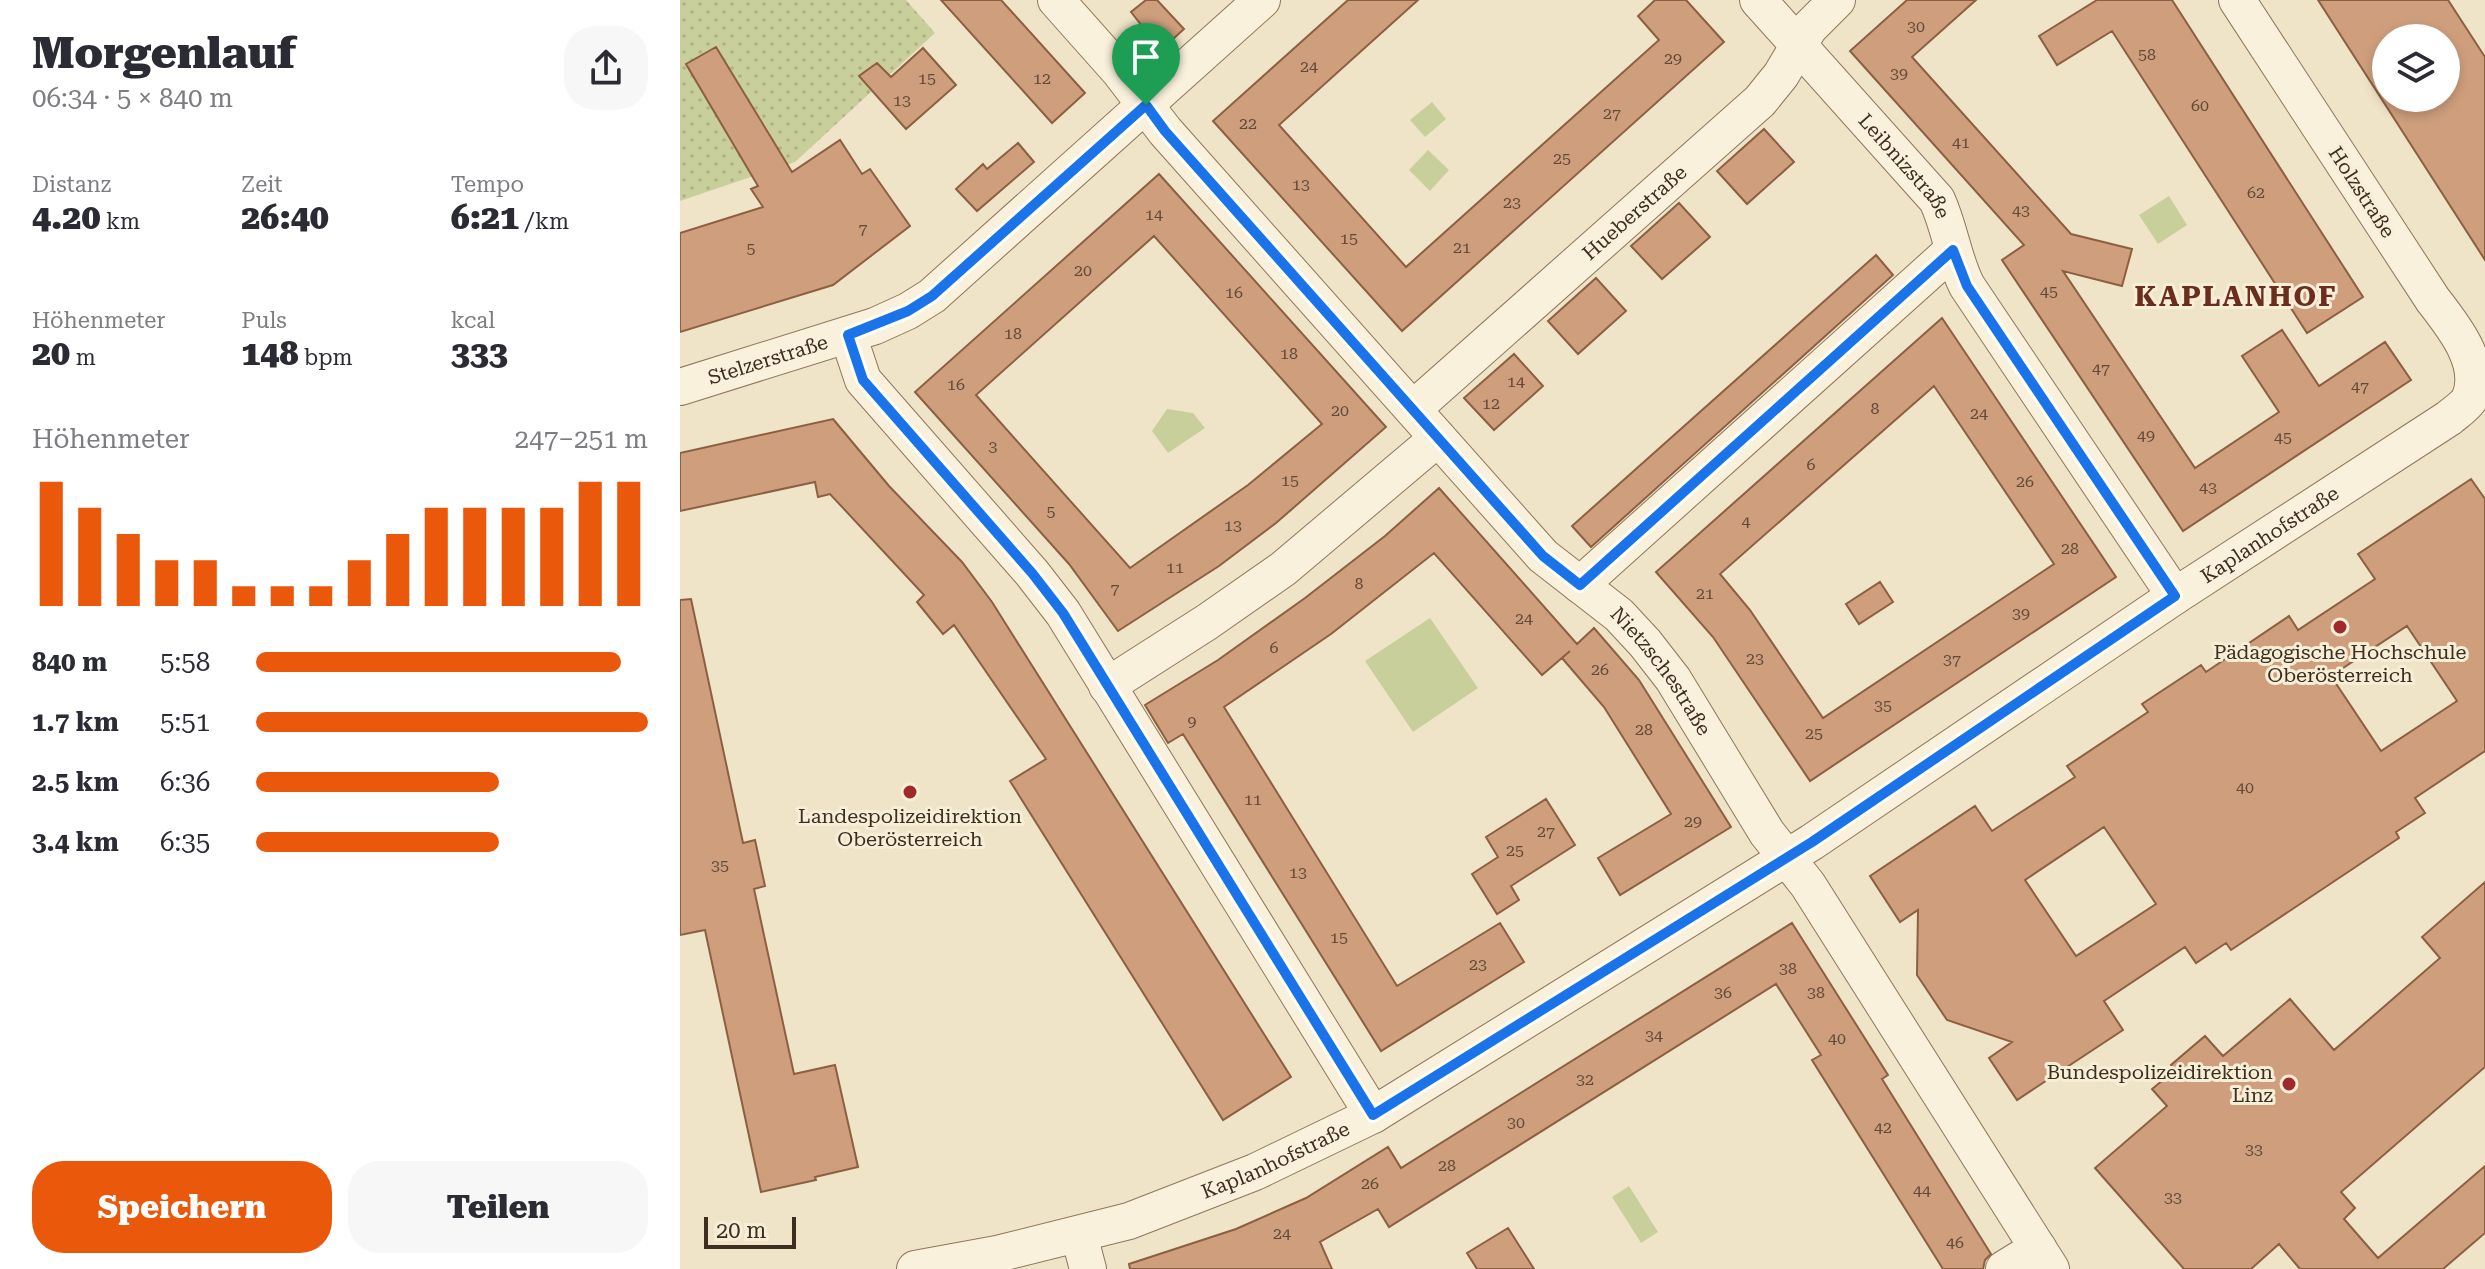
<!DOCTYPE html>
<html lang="de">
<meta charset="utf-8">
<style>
body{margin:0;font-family:"Roboto Serif",serif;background:#f7f7f7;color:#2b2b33;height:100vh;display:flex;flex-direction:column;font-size:30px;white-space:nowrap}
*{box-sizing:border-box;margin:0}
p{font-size:26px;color:#7c7c81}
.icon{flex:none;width:44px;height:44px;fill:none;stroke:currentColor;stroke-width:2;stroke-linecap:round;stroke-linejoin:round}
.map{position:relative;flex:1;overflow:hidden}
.panel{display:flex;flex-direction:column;background:#fff;width:680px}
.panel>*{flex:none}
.buttons{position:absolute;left:1692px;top:24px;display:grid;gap:16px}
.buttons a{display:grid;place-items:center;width:88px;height:88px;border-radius:50%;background:#fff;box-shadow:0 4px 12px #0003;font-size:40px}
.scale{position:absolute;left:24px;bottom:20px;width:92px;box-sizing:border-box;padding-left:8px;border:4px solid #3d2e20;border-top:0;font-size:22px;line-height:28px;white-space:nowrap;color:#3d2e20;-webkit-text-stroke:6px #f7eed8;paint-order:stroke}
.pin{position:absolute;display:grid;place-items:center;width:68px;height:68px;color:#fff;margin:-82px -34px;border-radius:50% 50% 50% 0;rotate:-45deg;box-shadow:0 0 8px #0007}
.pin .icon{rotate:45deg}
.round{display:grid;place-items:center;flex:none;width:84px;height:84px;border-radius:32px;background:#f7f7f7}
.summary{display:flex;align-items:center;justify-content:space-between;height:136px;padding:0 32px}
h1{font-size:44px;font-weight:800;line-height:60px}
.stats{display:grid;grid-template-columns:repeat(3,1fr);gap:12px;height:136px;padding:8px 32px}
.stats div{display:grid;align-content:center}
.stats b{font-size:34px;font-weight:800}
.stats small{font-size:22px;font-weight:400}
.stats p{font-size:22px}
.chart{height:224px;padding:16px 32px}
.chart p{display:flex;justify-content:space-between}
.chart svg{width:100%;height:144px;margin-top:8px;stroke:#ea580c;stroke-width:6}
.button{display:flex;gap:16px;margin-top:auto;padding:16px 32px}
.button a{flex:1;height:92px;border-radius:32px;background:#ea580c;color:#fff;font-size:32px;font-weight:800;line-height:92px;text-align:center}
.button a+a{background:#f7f7f7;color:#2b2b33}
ul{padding:0 32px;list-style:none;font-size:26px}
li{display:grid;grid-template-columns:128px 96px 1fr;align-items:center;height:60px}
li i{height:20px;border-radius:10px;background:#ea580c}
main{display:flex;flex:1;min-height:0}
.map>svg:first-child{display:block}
</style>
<main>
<section class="panel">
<div class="summary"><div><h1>Morgenlauf</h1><p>06:34 · 5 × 840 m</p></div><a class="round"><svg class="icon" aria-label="share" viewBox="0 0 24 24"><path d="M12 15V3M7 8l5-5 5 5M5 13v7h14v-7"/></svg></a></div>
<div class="stats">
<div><p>Distanz</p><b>4.20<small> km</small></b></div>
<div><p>Zeit</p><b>26:40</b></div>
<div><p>Tempo</p><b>6:21<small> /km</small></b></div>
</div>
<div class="stats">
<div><p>Höhenmeter</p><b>20<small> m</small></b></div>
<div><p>Puls</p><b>148<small> bpm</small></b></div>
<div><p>kcal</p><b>333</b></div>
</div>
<div class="chart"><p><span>Höhenmeter</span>247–251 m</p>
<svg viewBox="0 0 160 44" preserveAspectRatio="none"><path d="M5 44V6M15 44V14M25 44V22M35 44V30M45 44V30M55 44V38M65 44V38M75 44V38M85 44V30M95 44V22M105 44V14M115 44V14M125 44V14M135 44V14M145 44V6M155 44V6"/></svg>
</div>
<ul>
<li><b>840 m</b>5:58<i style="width:93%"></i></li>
<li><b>1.7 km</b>5:51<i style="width:100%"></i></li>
<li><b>2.5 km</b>6:36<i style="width:62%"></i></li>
<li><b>3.4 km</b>6:35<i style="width:62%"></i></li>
</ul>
<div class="button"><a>Speichern</a><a>Teilen</a></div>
</section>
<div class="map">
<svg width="1805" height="1269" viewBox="0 0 1805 1269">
<defs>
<pattern id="garden-dots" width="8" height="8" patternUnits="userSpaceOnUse" patternTransform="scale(2)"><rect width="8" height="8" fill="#c9cf9b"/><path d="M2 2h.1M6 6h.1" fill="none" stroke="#aeb285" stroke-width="1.8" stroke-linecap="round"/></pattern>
</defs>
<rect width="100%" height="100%" fill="#f0e4c8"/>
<path fill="#c9cf9b" d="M752,102L766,119L745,137L730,120Z
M748,150L769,170L750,191L729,170Z
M1489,196L1507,225L1478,244L1459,215Z
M487,409L513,413L525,428L488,453L472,431Z
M750,618L798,688L733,732L685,661Z
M949,1186L978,1232L961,1243L932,1197Z"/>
<path fill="url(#garden-dots)" d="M0,0H226L255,33L115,162L0,201Z"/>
<path fill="#cf9f7d" stroke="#8d5f41" stroke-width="2" fill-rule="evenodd" d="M261,0H321L405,93L372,123Z
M466,0H477L504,29L481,50L451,12Z
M668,0H738L599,125L726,267L979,40L958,16L975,0H1006L1044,42L722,331L533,121Z
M1227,0H1296L1232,57L1391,234L1452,249L1442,286L1383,271L1515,468L1599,412L1562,356L1602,330L1639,386L1705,342L1731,380L1503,531L1322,260L1344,245L1170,51Z
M1417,0H1492L1683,297L1627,333L1432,31L1377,65L1359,36Z
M1638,0H1768L1805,57V260ZM1706,38H1766V98H1706Z
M36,47L112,172L160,140L182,174L190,169L230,226L153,285L0,332V233L83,207L71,189L78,186L6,64Z
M243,48L276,85L226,129L179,76L197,63L211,77Z
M1084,129L1114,162L1067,204L1037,171Z
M338,143L354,162L297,211L276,189L303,164L307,169Z
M479,174L706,427L596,523L539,566L438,631L389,564L235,392ZM474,236L642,424L568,485L450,568L296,395Z
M999,203L1030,237L982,279L951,246Z
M1196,255L1213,275L911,547L892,526Z
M916,278L946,311L898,354L868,321Z
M1262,318L1436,577L1130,781L1033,637L976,572ZM1254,386L1374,564L1143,718L1070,610L1040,574Z
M834,354L863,386L814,430L784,398Z
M153,419L209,486L282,562L312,602L611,1077L543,1120L330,781L366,759L274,625L263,634L237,602L244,595L150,494L138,497L135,482L0,511V453Z
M1791,479L1805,499V751L1735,798L1745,813L1716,832L1719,838L1551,950L1546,943L1516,963L1505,947L1424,1001L1443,1030L1337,1100L1309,1058L1332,1042L1267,1020L1237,975L1238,910L1220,922L1190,876L1295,806L1312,831L1395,777L1387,766L1468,712L1462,704L1521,665L1526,672L1609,616L1618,630L1695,579L1678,554ZM1727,626L1777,701L1701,751L1651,676ZM1424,827L1476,904L1396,956L1345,880Z
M759,488L897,644L914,628L959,680L1051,827L940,895L918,858L991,814L924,707L882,658L890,651L862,675L754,553L651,634L544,707L717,986L820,923L844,962L701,1051L503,734L488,743L465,705L538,660L625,598L705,536Z
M1200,582L1213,602L1179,624L1166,604Z
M11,599L63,843L75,840L85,886L74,889L114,1074L155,1065L178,1167L135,1177L136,1180L81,1192L25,930L0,935V600Z
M866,799L895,845L831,886L839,900L817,914L792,874L818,857L806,837Z
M1805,882V1067L1661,1192L1675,1208L1664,1219L1698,1258L1805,1166V1233L1763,1269H1620L1599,1244L1571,1269H1504L1415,1168L1487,1106L1472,1089L1495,1070L1491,1065L1525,1036L1543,1056L1610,999L1654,1050L1760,958L1742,937Z
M1112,923L1208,1075L1202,1079L1311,1254L1305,1260L1303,1269H1263L1132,1060L1141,1055L1096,984L709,1227L698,1209L640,1242L652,1269H450L449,1264L556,1229L626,1198L708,1147L721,1168Z
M828,1228L854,1269H797L787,1253Z"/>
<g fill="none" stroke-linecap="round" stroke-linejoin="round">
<g stroke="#8d765c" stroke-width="38">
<g id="minor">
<path id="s1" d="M376,0L440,72L485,131L863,556L939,615L965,643L993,679L1087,833L1128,885L1371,1269"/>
<path id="s2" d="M1078,0L1257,200C1270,228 1273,259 1287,286L1495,596"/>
<path d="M168,335L183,380L352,573L383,613L693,1115"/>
<path id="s3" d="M0,387L195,326L228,311L252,296L582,0"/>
<path id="s4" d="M733,409L1080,101L1101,75L1129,28L1157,0"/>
<path d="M900,585L1273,250"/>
<path d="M427,686L527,622L603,569L758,438"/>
<path d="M399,1235L408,1269"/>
<path id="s5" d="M235,1269L317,1254L449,1221L575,1172L693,1115L1132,842L1495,596L1769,418C1776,412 1784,407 1789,400C1805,365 1774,327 1753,300L1557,0"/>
<path d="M1324,1269L1358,1248"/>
</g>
</g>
<use href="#minor" stroke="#faf1dc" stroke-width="36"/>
</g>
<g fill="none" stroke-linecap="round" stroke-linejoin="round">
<g stroke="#fff" stroke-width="16">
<path id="route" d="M466,105L485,131L863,556L900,585L1273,250L1287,286L1495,596L1132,842L693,1115L383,613L352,573L183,380L168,335L228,311L252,296Z"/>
</g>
<use href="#route" stroke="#1a73e8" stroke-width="10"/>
</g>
<g fill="#9e2a2b" stroke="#f7eed8" stroke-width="3">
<circle cx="1660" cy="627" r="8"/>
<circle cx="230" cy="792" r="8"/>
<circle cx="1609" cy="1084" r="8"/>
</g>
<g text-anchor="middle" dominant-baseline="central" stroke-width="6" stroke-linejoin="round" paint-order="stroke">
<g font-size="16" fill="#624a37">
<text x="1236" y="26">30</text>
<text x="1467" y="54">58</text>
<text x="993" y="58">29</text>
<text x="629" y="66">24</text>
<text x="1219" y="73">39</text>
<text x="247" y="78">15</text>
<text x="362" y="78">12</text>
<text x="222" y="100">13</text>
<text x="1520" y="105">60</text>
<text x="932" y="113">27</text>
<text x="568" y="123">22</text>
<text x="1281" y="142">41</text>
<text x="882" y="158">25</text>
<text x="621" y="184">13</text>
<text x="1576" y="192">62</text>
<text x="832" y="202">23</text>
<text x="1341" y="210">43</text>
<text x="474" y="214">14</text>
<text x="183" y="228">7</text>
<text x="669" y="238">15</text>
<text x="782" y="247">21</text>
<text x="71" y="248">5</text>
<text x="403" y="270">20</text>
<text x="1369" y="291">45</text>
<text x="554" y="292">16</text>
<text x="333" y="333">18</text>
<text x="609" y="353">18</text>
<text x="1421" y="368">47</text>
<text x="836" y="381">14</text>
<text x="276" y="384">16</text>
<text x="1680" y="386">47</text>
<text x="811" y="403">12</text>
<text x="1195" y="408">8</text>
<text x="660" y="410">20</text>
<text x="1299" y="413">24</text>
<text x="1466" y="435">49</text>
<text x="1603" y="437">45</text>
<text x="313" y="446">3</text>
<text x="1131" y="464">6</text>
<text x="610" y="480">15</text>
<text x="1345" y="481">26</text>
<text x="1528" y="487">43</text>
<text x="371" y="511">5</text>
<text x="1066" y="521">4</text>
<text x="553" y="525">13</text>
<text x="1390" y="548">28</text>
<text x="495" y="567">11</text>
<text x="679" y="583">8</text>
<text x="435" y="588">7</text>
<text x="1025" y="593">21</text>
<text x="1341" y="613">39</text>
<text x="844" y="618">24</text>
<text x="594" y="647">6</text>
<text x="1075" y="658">23</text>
<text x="1272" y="659">37</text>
<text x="920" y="669">26</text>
<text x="1203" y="705">35</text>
<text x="512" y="721">9</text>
<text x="964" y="729">28</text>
<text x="1134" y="733">25</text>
<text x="1565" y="787">40</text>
<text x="573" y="799">11</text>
<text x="1013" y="821">29</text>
<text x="866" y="831">27</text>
<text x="835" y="850">25</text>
<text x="40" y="865">35</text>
<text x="618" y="872">13</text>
<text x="659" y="937">15</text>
<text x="798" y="964">23</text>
<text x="1108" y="968">38</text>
<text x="1043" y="992">36</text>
<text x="1136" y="992">38</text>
<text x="974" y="1035">34</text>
<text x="1157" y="1038">40</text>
<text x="905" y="1079">32</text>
<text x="836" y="1122">30</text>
<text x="1203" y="1127">42</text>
<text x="1574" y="1149">33</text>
<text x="767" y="1165">28</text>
<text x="690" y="1183">26</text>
<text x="1242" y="1190">44</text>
<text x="1493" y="1197">33</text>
<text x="602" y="1233">24</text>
<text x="1275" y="1242">46</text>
</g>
<g font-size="20" fill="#3d2e20" stroke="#f7eed8">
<text stroke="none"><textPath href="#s2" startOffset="222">Leibnizstraße</textPath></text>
<text transform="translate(1682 192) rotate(57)">Holzstraße</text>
<text stroke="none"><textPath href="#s4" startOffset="296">Hueberstraße</textPath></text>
<text stroke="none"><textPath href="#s3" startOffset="92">Stelzerstraße</textPath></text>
<text stroke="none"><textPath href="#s5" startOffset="1554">Kaplanhofstraße</textPath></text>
<text stroke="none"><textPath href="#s1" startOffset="906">Nietzschestraße</textPath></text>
<text stroke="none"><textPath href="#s5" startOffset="378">Kaplanhofstraße</textPath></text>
</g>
<g font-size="20" fill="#3d2e20" stroke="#f7eed8">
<text x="1660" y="652">Pädagogische Hochschule<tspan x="1660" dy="23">Oberösterreich</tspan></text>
<text x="230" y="816">Landespolizeidirektion<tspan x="230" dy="23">Oberösterreich</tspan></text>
<text x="1593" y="1072" text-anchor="end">Bundespolizeidirektion<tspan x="1593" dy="23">Linz</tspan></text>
</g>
<g font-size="28" font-weight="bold" letter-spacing="2" fill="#6b2e1e" stroke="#f7eed8">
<text x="1556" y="296">KAPLANHOF</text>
</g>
</g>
</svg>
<div class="buttons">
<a><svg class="icon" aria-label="layers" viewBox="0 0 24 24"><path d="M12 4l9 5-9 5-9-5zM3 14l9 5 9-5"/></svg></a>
</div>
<div class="scale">20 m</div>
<div class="pin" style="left:466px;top:105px;background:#1e9e55"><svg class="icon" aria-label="arrive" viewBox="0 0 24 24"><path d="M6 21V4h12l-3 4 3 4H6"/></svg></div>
</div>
</main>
